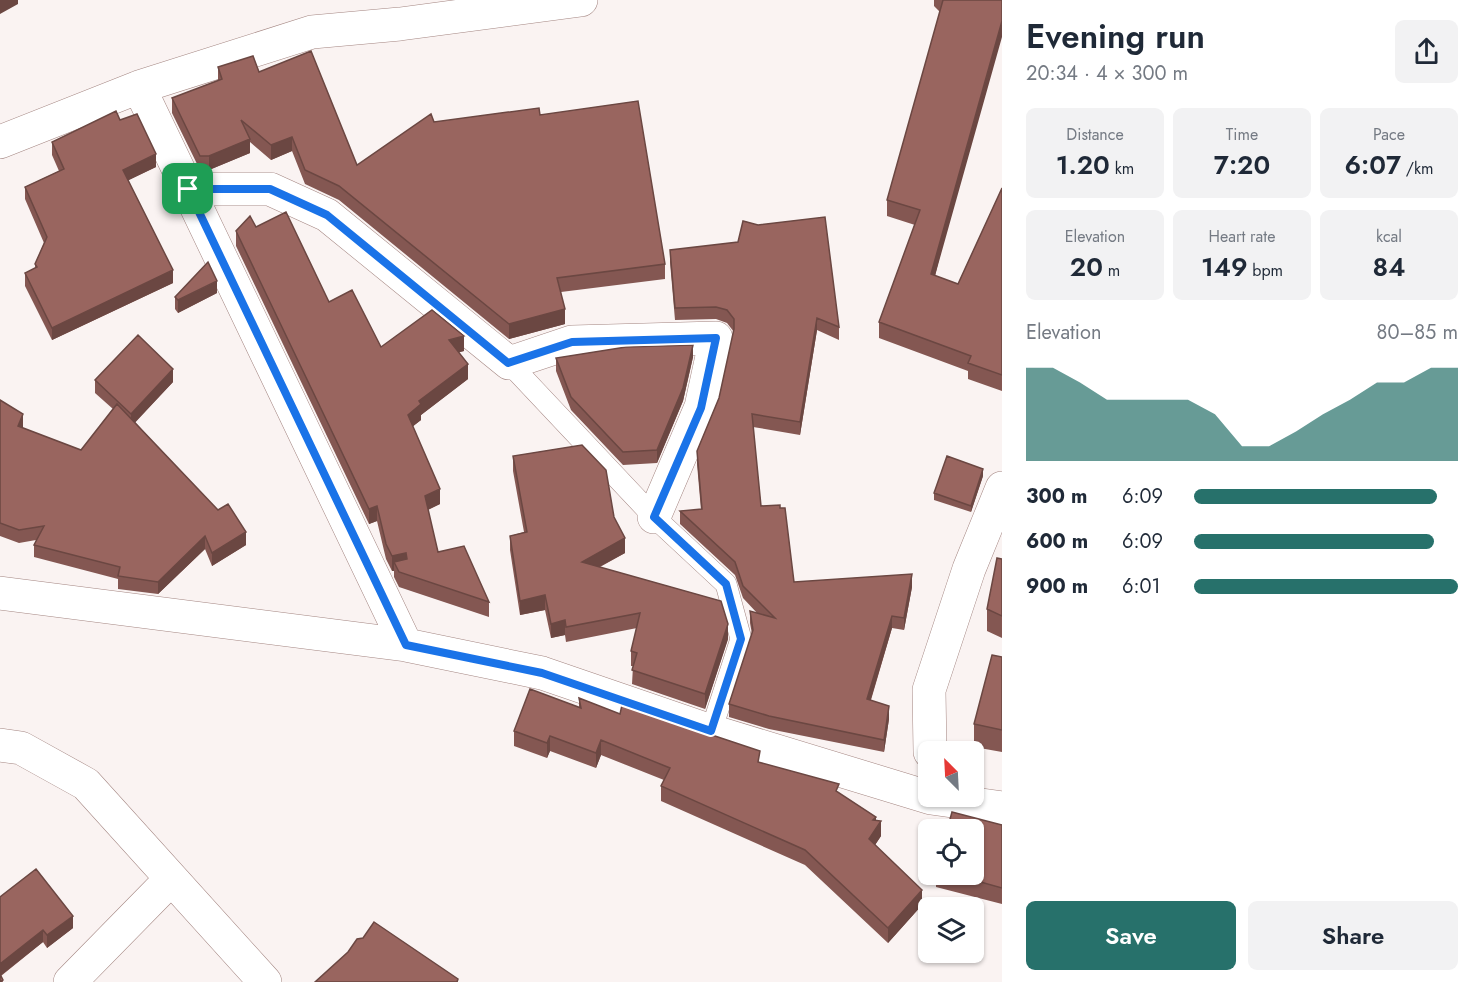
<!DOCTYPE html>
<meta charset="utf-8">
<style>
body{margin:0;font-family:Jost,sans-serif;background:#f2f2f3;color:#1f2937;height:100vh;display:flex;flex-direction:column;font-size:22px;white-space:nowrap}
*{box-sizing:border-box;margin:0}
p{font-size:20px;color:#747a83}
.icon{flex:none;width:33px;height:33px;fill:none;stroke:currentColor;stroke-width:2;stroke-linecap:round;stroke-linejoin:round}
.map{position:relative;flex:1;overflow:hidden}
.panel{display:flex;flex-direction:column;background:#fff;width:480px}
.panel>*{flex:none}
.needle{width:39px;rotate:336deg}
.buttons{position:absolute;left:918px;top:741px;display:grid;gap:12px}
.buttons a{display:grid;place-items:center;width:66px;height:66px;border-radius:9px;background:#fff;box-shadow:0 2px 4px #0004;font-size:30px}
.pin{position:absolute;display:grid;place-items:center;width:51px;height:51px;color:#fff;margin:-26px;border-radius:12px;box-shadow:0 3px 9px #0006}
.round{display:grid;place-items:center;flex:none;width:63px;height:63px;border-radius:9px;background:#f2f2f3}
.summary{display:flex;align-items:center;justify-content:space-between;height:102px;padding:0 24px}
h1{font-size:33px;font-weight:600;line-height:45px}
.metrics{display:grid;grid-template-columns:repeat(3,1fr);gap:9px;height:102px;padding:6px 24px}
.metrics div{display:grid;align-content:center;border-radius:9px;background:#f2f2f3;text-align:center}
.metrics b{font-size:26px;font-weight:600}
.metrics small{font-size:16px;font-weight:400}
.metrics p{font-size:16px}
.chart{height:168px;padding:12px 24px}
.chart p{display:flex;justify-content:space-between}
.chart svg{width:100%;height:108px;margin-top:6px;fill:#27716b;opacity:.7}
.cta{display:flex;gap:12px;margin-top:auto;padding:12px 24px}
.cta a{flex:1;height:69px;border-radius:9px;background:#27716b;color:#fff;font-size:24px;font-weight:600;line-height:69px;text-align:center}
.cta a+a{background:#f2f2f3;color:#1f2937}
ul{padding:0 24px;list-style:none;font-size:20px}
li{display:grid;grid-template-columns:96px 72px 1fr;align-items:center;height:45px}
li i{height:15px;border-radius:8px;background:#27716b}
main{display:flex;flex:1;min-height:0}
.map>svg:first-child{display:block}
</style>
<main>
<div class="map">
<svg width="1002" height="982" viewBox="0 0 1002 982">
<rect width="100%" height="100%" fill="#faf3f2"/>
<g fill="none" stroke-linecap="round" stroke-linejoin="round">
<g stroke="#a48682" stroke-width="22">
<path id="service" d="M509,363L654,517L726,584L741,639L711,731"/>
</g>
<g stroke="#a48682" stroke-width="34">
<path id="minor" d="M139,87L406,645
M0,142L139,87L312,32L400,24L581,0
M188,189H270L327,215L509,363L572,342L716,338L701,407L654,517
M0,593L406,645L542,673L711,731L931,798L1002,808
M0,745L21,748L86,784L265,982
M930,752L929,690L969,569L1002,488
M70,982L171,879"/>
</g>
<use href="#service" stroke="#fff" stroke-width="21"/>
<use href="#minor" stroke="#fff" stroke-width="33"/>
</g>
<path fill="#845752" d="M934,0H1002L935,276L958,284L1002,188V391L968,379V371L879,338V322L915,225L887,216V200L940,12L934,6Z
M218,67L259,72L357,165L434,122L540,115L665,264V279L561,292L565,324L509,339L339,200L305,184L292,151L271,160L250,142V153L209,170H200L172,113V98L218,81Z
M120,120L156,167L128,180L173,283L52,340L25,286V273L35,268V264L44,243L25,199V187L59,171L52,155V142Z
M256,227L329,302L381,347L464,351L459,352L468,379L421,415V420L412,427L440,504L428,510L438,552L489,602V617L399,587L394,577V571H392L386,559L377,521L369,524L236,246V231Z
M670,250L839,327V340L817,330L800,435L753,427L761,506L780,508L794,582L912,587L904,630L892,628L871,700L889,719L884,752L769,729L729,717V704L752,634L750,623V611L757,613L743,598L735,575L680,524V511L701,510L697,464V451L719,398L734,332L727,323L716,319L675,320L670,262Z
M217,293L178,313L175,309V297Z
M693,357L683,401L657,463L623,465L571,410L556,371V358Z
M95,380L173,382L135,422L246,545L212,566L205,549L158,594L118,589V579L34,557V545L36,540L19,543L0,536V400L23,427L22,428L81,450L113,409L95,393Z
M513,456L614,517L625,553L600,567L728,639L705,709L632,684L633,666H631V651L637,628L566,642L565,635L551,638L545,610L520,615L510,550V536L524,532L513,471Z
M983,476L971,512L934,500V493Z
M1002,559V638L987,631V609Z
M1002,657V752L974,747V724Z
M579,698L620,714L760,763L839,793L876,820L881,836L875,845L922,905L888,943L805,865L661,801V786L664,780L601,755L596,768L550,751L547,758L514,746V731L579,707Z
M1002,825V904L936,887V874H974Z
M0,897L73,928L47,948L43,942L1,976L3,982H0Z"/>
<path fill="#6b4742" d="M0,0H18V4L0,14Z
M1002,21V37L931,290V274Z
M292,137V151L271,160V145Z
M250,139V153L209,170V156Z
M156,154V167L123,183V170Z
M173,270V283L52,340V328Z
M217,281V293L178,313V300Z
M565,309V324L509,339V324Z
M817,318V330L800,435V422Z
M464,336V351L449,355V340Z
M693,345V357L683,401L657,463V450Z
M468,364V379L421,415V420L408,430V415L419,401Z
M173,369V382L131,427V414Z
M23,414V427L18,439V426Z
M983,469V476L971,512V506Z
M440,489V504L425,511V496Z
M377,506V521L369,524V509Z
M246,532V545L212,566V553Z
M205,536V549L158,594V582Z
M625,538V553L582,576V562Z
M406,553V568L394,562V571H392V556Z
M912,574V587L904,630V618Z
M545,595V610L520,615V601Z
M892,616V628L867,712V699Z
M565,620V635L551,638V624Z
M728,624V639L705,709V694Z
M889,706V719L884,752V740Z
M550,736V751L547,758V743Z
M601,740V755L596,768V753Z
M876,817V829L881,821V836L869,854V839L873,820Z
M922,890V905L888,943V928Z
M73,916V928L47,948V935Z
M43,930V942L0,976V964Z"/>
<path fill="#99655f" stroke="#6b4742" stroke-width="1.5" d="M943,0H1002V21L931,274L958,284L1002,188V375L968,363L971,356L879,322L920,210L887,200Z
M311,51L357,165L431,114L434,122L539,108L540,115L638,101L665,264L557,278L565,309L509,324L339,186L305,170L292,137L271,145L241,120L250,139L209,156H200L172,98L222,79L218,67L253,56L259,72Z
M116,111L120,120L137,114L156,154L123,170L173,270L52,328L25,273L37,267L35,264L47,237L25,187L64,169L52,142Z
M286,212L329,302L352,290L381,347L432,310L464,336L449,340L468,364L419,401L421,404L408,415L440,489L425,496L438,552L464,546L489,602L399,572L394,562L407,559L406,553L392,556L386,544L377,506L369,509L236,231L250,216L256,227Z
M825,217L839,327L817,318L800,422L752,414L761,506L780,505V508H785L794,582L912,574L904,618L892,616L867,699L889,706L884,740L769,716L729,704L753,630L750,611L775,618L743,586L735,562L680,511L702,509L697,451L719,398L734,329V319L727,310L716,307L675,308L670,250L738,242L743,221L758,225Z
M208,262L217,281L178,300L175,297Z
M138,335L173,369L131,414L95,380Z
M693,345L683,388L657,450L623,452L571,397L556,358L626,347Z
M0,400L23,414L18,426L81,450L117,404L218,510L228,504L246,532L212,553L205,536L158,582L118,576L120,567L34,545L44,526L19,530L0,523Z
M582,445L606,470L614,517L625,538L582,562L721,601L728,624L705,694L632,670L637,653L631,651L640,613L566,627L565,620L551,624L545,595L520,601L510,536L527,532L513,456Z
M947,456L983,469L971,506L934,493Z
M997,558L1002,559V616L987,609Z
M992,655L1002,657V730L974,724Z
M530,689L581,708L579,698L620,714L622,705L760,751L758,762L839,784L836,791L876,817L873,820L881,821L869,839L922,890L888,928L805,850L661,786L670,768L601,740L596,753L550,736L547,743L514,731Z
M952,812L1002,825V888L952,874H974V830H947Z
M36,869L73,916L47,935L43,930L0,964V897Z
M374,922L458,979L457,982H315L348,952L357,939L363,938Z
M0,974L3,980L0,982Z"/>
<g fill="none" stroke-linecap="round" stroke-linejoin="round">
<g stroke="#fff" stroke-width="12">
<path id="route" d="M188,189H270L327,215L508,363L572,342L716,338L701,408L654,517L726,584L741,639L711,731L542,673L406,645Z"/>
</g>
<use href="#route" stroke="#1a73e8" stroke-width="8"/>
</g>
</svg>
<div class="buttons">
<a><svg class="needle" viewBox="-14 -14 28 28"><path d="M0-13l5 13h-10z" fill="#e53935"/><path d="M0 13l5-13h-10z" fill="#747a83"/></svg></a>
<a><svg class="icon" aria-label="locate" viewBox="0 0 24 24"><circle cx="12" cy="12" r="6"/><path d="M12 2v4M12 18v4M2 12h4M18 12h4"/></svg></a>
<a><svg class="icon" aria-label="layers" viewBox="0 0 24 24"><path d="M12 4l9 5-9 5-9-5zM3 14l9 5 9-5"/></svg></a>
</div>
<div class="pin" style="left:188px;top:189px;background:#1e9e55"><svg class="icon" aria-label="arrive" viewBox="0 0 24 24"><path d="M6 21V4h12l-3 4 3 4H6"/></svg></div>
</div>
<section class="panel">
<div class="summary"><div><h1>Evening run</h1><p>20:34 · 4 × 300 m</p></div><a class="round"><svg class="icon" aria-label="share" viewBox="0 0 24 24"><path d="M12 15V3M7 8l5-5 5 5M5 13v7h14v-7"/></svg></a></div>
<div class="metrics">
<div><p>Distance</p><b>1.20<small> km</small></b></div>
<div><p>Time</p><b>7:20</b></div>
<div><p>Pace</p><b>6:07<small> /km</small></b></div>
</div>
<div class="metrics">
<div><p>Elevation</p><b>20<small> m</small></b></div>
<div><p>Heart rate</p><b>149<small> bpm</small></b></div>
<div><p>kcal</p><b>84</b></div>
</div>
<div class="chart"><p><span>Elevation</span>80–85 m</p>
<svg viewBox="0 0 160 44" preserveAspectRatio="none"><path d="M0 44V6L10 6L20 12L30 19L40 19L50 19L60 19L70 25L80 38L90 38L100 32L110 25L120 19L130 12L140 12L150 6L160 6V44z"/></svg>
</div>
<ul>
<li><b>300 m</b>6:09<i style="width:92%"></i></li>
<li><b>600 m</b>6:09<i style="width:91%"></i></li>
<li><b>900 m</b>6:01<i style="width:100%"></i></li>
</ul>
<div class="cta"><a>Save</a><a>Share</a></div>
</section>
</main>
